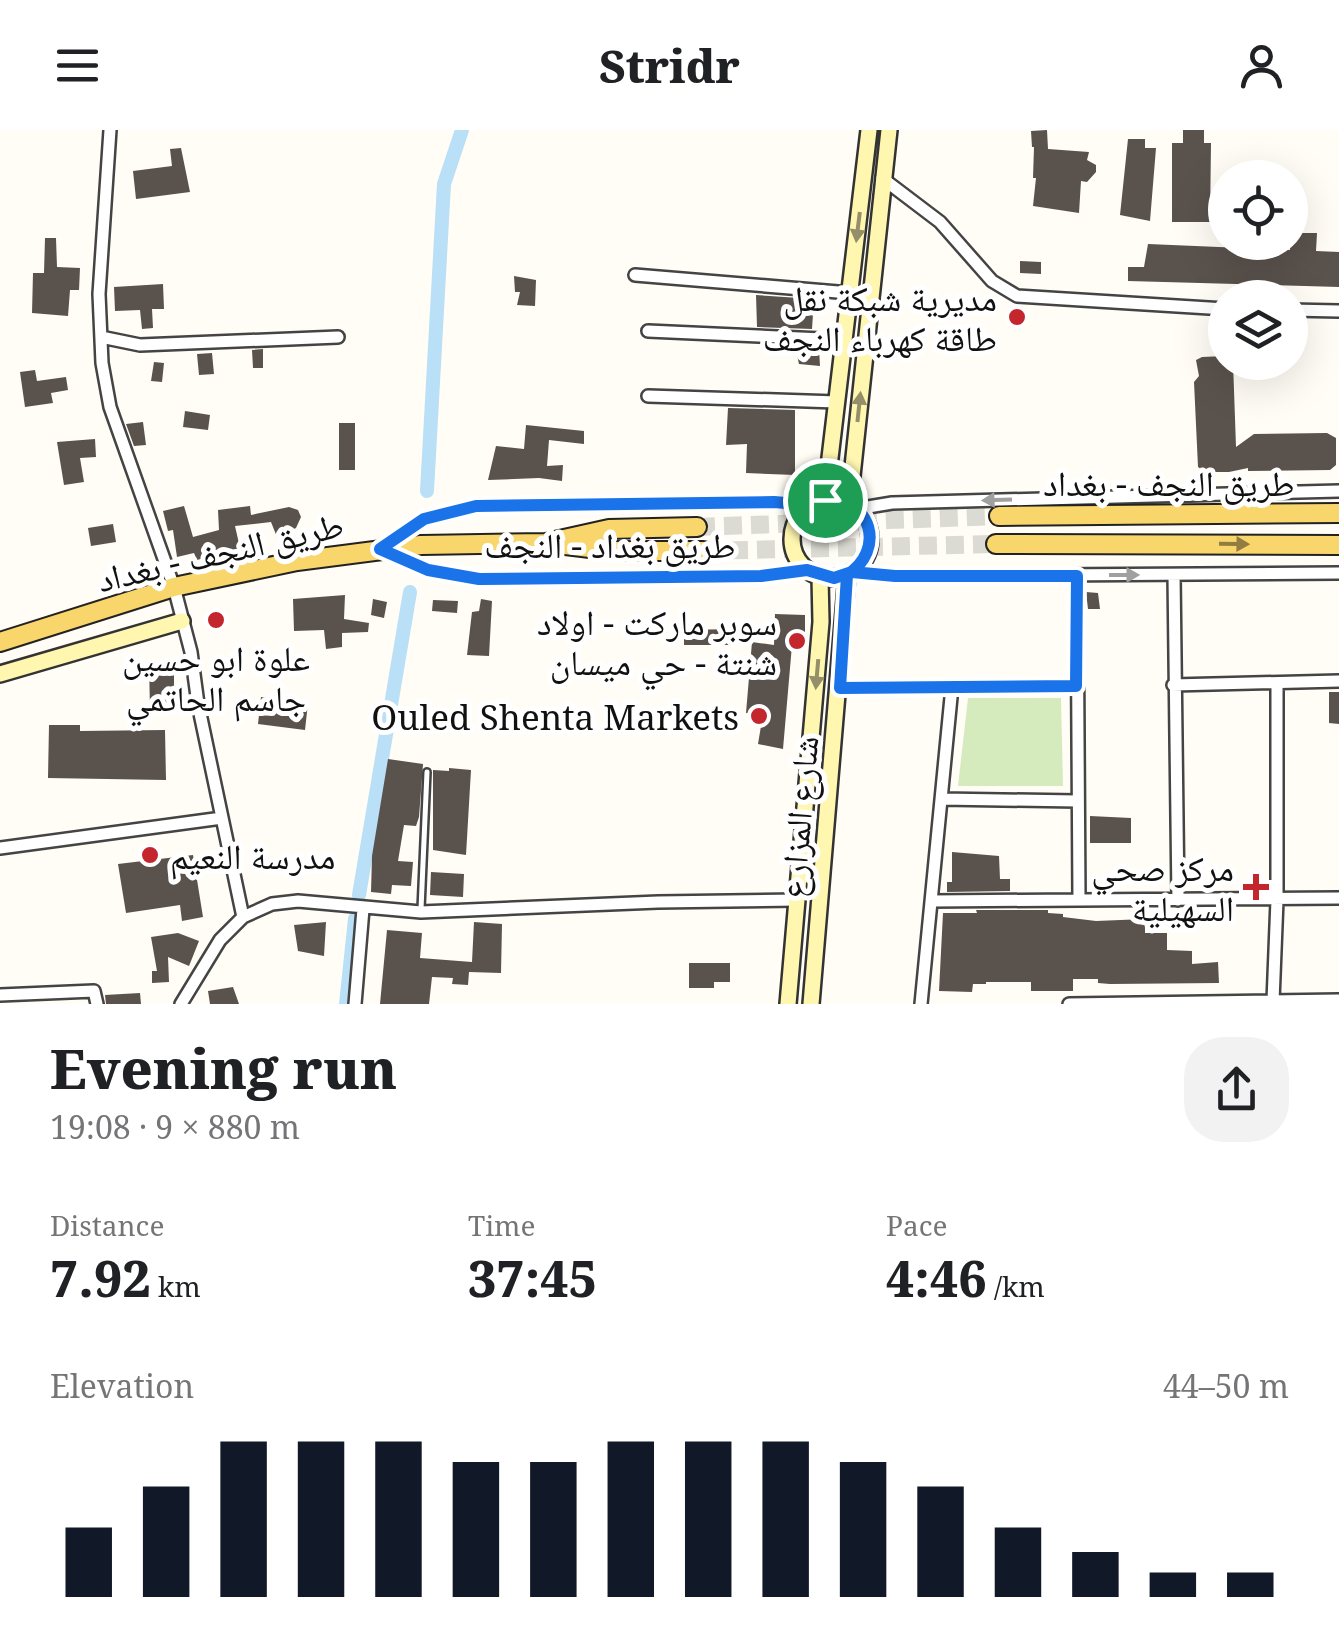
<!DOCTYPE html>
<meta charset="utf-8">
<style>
body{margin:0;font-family:"Noto Serif","Noto Naskh Arabic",serif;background:#f2f2f2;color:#202124;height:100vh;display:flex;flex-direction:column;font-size:38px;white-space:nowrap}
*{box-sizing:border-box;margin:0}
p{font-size:32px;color:#757577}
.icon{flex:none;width:55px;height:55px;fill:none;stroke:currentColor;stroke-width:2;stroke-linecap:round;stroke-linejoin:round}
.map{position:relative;height:874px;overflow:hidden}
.details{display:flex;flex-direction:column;background:#fff;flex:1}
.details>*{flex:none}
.fabs{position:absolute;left:1208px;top:30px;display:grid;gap:20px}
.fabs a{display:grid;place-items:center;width:100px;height:100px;border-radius:50%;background:#fff;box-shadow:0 10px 40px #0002;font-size:50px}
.pin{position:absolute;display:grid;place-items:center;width:85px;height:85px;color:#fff;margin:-42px;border:5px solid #fff;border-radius:50%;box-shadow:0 2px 10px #0007}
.round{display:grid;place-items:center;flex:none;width:105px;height:105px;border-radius:40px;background:#f2f2f2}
.summary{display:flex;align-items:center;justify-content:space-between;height:170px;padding:0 50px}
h1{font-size:55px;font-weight:800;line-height:75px}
.metrics{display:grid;grid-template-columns:repeat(3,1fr);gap:15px;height:170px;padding:10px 50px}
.metrics div{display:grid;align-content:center}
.metrics b{font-size:50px;font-weight:800}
.metrics small{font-size:28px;font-weight:400}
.metrics p{font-size:28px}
.chart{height:280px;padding:20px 50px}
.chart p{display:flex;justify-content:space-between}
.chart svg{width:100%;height:180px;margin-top:10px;stroke:#111827;stroke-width:6}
header{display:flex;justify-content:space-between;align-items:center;height:130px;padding:0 50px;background:#fff;font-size:45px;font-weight:800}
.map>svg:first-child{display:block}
</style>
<header><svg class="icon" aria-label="menu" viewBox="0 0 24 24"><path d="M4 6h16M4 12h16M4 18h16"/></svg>Stridr<svg class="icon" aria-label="person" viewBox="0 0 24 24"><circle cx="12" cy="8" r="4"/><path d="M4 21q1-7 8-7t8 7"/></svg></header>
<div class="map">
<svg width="1339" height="874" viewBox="0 0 1339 874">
<rect width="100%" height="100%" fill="#fffdf5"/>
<path fill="#d5ebbd" d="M968,568H1061L1063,656H958Z"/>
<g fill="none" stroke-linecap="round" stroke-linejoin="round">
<path stroke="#b9e0f7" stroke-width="14" d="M427,361L444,54L462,0
M359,765L410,462
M346,874L355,789"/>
</g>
<path fill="#5a524d" d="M1047,0L1048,19L1089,22L1087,30L1096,35V42L1087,52L1081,51L1079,83L1033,76L1036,48H1033L1034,17H1032L1031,1Z
M1183,0H1204V13H1211L1210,92H1172V13H1183Z
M1128,9H1145V18H1156L1150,91L1120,85Z
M181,18L190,62L136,69L133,41L172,36L170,19Z
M1290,103H1317L1316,121L1339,122V157L1128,151V137H1144L1148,114L1290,120Z
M45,108H56L57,137L80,138L79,160H70L68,186L32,183L33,143H44Z
M1020,131L1041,132V144L1020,143Z
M514,146L536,150L535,176L517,175L520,162H515Z
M163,154L164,179H152L153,198L142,199L140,180L115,181L114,157Z
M756,165L814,169L812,199L757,197Z
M787,217L819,218L820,236L799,234L796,221L787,222Z
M263,219V238H253L252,220Z
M212,223L214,244L199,245L197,224Z
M1225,226V232H1233L1236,317L1254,304L1327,303L1336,308V335L1330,340L1248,341V338L1229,342H1205L1198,337L1194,252L1199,246L1196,230L1202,227Z
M154,232L164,233L162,252L151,251Z
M35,240L37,251L66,247L68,260L51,263L53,273L25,277L20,242Z
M728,278L795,280V345L746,343L747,314L726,315Z
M185,281L210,285L208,300L183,297Z
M143,292L146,315L134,316L126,294Z
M339,293H355V340H339Z
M526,295L584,301V314L549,310L547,336L563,335L562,351L539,348L488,350L496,316L524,319Z
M95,309L96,327L80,328L84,352L64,355L57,312Z
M184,376L193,407L219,400L218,380L250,376L251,385L289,377L298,380L301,387L296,398L277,407L271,392L235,396L240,418L197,430L194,423L177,427L173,400L168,401L163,381Z
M113,394L116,412L91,416L88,398Z
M1086,462L1098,463L1100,479H1088Z
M345,465L344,489L369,493L368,502L342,503V517L326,519L324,500L294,501L293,469Z
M373,469L387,472L384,488L371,485Z
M481,469L492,471L489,526L467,525L472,482L479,481Z
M433,470L458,471L457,483L432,481Z
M775,484L805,485V515H792L783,619L758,614L763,584L746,583L752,512L774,515Z
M734,499V515H684V500Z
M149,532L174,533V580L150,581Z
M1329,562H1339V594L1329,593Z
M261,567L308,573L305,600L258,594Z
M49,595H80V601L165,600L166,650L48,648Z
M388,629L423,634L419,687L416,696L404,695L398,731L413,732L411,756L392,755L391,764L371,762L372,726Z
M449,638L471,640L466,725L433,720V640L449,641Z
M1090,686L1131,688V713H1090Z
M952,722L999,726L1000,749H1010V761L947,762V752H952Z
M193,725L203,787L182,791L180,775L126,783L118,734Z
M431,742L464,744L463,767L430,765Z
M976,780H1048V783L1063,784V787L1096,791L1145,789V803H1167V820L1192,821V834L1218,832L1219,853L1110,854L1098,853V849H1073V861H1031V852H986V854H973L972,862L939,861L943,783H977Z
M326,792L324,826L298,821L294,795Z
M474,792L502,794L501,843L469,842L468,855L452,854L453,848L432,847L429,874H380L387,800L422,803L420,828L472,832Z
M178,803L199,811L189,836L168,827L169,852L152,853V841H157L151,807Z
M689,833H730V852H714V858H689Z
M233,857L239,874H210L208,861Z
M140,863L141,874H106L105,865Z"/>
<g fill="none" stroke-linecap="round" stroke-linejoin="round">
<path stroke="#dbdad3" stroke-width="18" stroke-dasharray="18 9" stroke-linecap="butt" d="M697,397L999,386
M703,421L996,414"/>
<g stroke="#444" stroke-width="10">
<path id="lane" d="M421,779L427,642"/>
</g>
<g stroke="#444" stroke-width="16">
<path id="street" d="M110,0L99,164L102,233L110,277L174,457L191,522L198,574L243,787
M882,48L940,92L992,151L1017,166L1225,179
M635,145L850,163
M1290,180L1339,181
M648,201L844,210
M101,207L140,215L338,207
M648,266L837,272
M856,379L892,373L1339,361
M807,441L761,446L479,449L428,440L380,419L424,389L476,376L774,373L810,375
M852,442L895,446L1339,443
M1077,445L1079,770
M1174,445L1178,770
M1173,555L1339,551
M839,558L1076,556
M941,669L1077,671
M0,718L222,688
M932,771L1339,768
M0,865L94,861L97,874
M1273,871L1277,770V553
M181,874L220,810L243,787L272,774L298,771L421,782L658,772L797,770
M355,874L363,779
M921,874L952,557
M1069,874L1339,870"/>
</g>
<g stroke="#333" stroke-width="20">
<path id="secondary" d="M792 409a39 39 0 1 1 78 0a39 39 0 1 1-78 0Z
M825,370L869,0
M849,374L889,0
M0,544L182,491
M788,874L821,492L820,447
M811,874L847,445"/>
</g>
<g stroke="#222" stroke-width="22">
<path id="primary" d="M999,386L1339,383
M557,414L615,421H703
M996,414L1339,415
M0,512L174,457L297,431L421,415L546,413L609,399L697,397"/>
</g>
<use href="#lane" stroke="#fff" stroke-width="5"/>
<use href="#street" stroke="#fff" stroke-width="11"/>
<use href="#secondary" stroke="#fff6b0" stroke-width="15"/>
<use href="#primary" stroke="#f9d66b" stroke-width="18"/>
</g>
<defs><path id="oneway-solid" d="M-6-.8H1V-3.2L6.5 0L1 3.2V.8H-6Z" transform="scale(2.5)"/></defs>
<g fill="#948f68">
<use href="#oneway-solid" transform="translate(858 97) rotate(97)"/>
<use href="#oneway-solid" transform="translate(859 277) rotate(-84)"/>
<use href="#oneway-solid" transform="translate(817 544) rotate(95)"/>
</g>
<g fill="#a0a0a0">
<use href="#oneway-solid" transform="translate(997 370) rotate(178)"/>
<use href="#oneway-solid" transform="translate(1124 445)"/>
</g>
<use fill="#917d42" href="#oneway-solid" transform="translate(1234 414) rotate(1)"/>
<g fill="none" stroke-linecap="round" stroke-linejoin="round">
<g stroke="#fff" stroke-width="20">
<path id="route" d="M825,370L810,375L774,372L476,376L424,389L380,419L428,440L479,449L761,446L807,440L834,448L852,442L895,446H1077L1076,556L840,558L847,445C886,420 872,368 825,370"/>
</g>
<use href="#route" stroke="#1a73e8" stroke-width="12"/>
</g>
<g fill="#c4262e" stroke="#fff" stroke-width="4">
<circle cx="1017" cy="187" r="10"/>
<circle cx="216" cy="490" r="10"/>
<circle cx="797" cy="511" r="10"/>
<circle cx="759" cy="586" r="10"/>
<circle cx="150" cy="725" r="10"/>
<path d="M1251 742h10v10h10v10h-10v10h-10v-10h-10v-10h10z"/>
</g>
<g text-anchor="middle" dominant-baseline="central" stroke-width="10" stroke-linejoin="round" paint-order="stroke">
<g font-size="35" fill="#111" stroke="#fff" text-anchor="end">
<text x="997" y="167">مديرية شبكة نقل<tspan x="997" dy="40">طاقة كهرباء النجف</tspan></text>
<text x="777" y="491">سوبر ماركت - اولاد<tspan x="777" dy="40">شنتة - حي ميسان</tspan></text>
<text x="216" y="527" text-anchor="middle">علوة ابو حسين<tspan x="216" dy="40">جاسم الحاتمي</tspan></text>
<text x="739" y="586">Ouled Shenta Markets</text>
<text x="170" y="725" text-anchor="start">مدرسة النعيم</text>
<text x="1234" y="737">مركز صحي<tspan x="1234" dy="40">السهيلية</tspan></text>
</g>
<g font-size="35" fill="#111" stroke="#fff">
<text x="1169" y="352">طريق النجف - بغداد</text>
<text x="610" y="414">طريق بغداد - النجف</text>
<text transform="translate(220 421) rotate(-13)">طريق النجف - بغداد</text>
<text transform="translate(798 687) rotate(-85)">شارع المزارع</text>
</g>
</g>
</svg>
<div class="fabs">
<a><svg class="icon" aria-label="locate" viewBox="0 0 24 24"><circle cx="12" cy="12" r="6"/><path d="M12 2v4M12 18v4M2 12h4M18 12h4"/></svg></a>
<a><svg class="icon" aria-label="layers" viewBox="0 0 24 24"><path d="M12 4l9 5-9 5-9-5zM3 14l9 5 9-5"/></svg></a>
</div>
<div class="pin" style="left:825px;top:370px;background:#1e9e55"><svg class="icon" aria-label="arrive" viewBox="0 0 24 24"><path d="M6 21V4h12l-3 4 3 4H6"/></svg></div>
</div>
<section class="details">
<div class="summary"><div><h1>Evening run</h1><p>19:08 · 9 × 880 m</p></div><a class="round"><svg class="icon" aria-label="share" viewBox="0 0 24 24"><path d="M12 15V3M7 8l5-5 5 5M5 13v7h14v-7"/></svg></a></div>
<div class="metrics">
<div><p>Distance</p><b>7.92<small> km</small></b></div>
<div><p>Time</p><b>37:45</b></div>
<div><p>Pace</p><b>4:46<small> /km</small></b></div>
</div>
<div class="chart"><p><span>Elevation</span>44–50 m</p>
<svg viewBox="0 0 160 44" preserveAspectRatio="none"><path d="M5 44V27M15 44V17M25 44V6M35 44V6M45 44V6M55 44V11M65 44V11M75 44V6M85 44V6M95 44V6M105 44V11M115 44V17M125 44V27M135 44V33M145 44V38M155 44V38"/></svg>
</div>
</section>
